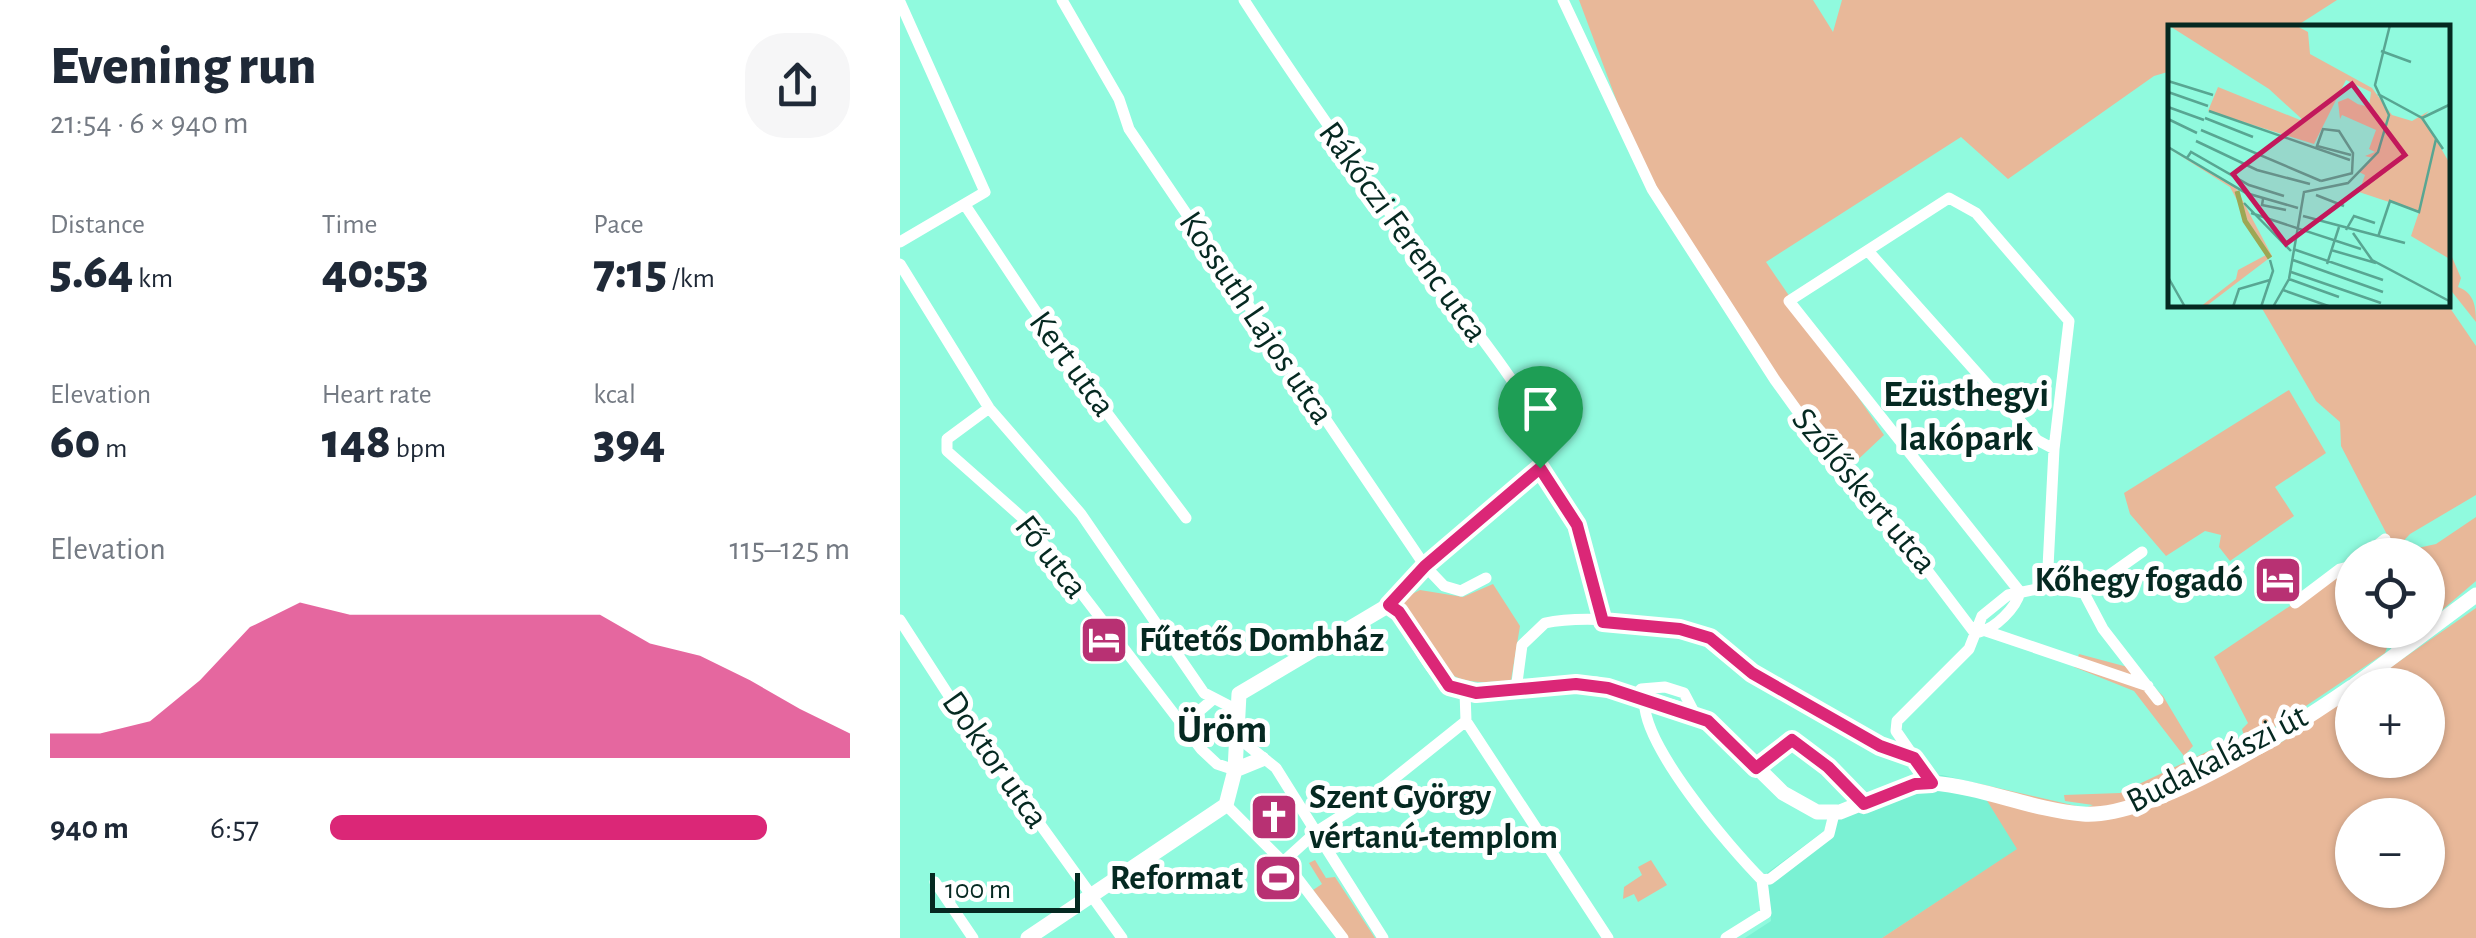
<!DOCTYPE html>
<meta charset="utf-8">
<style>
body{margin:0;font-family:"Alegreya Sans",sans-serif;background:#f6f6f7;color:#1f2937;height:100vh;display:flex;flex-direction:column;font-size:38px;white-space:nowrap}
*{box-sizing:border-box;margin:0}
p{font-size:32px;color:#747a83}
.icon{flex:none;width:55px;height:55px;fill:none;stroke:currentColor;stroke-width:2;stroke-linecap:round;stroke-linejoin:round}
.map{position:relative;flex:1;overflow:hidden}
.sheet{display:flex;flex-direction:column;background:#fff;width:900px}
.sheet>*{flex:none}
.buttons{position:absolute;left:1435px;top:538px;display:grid;gap:20px}
.buttons a{display:grid;place-items:center;width:110px;height:110px;border-radius:50%;background:#fff;box-shadow:0 2px 8px #0004;font-size:50px}
.scale{position:absolute;left:30px;bottom:25px;width:150px;box-sizing:border-box;padding-left:10px;border:5px solid #052921;border-top:0;font-size:28px;line-height:35px;white-space:nowrap;color:#052921;-webkit-text-stroke:8px #fff;paint-order:stroke}
.pin{position:absolute;display:grid;place-items:center;width:85px;height:85px;color:#fff;margin:-102px -42px;border-radius:50% 50% 50% 0;rotate:-45deg;box-shadow:0 0 10px #0007}
.pin .icon{rotate:45deg}
.round{display:grid;place-items:center;flex:none;width:105px;height:105px;border-radius:40px;background:#f6f6f7}
.headline{display:flex;align-items:center;justify-content:space-between;height:170px;padding:0 50px}
h1{font-size:55px;font-weight:800;line-height:75px}
.figures{display:grid;grid-template-columns:repeat(3,1fr);gap:15px;height:170px;padding:10px 50px}
.figures div{display:grid;align-content:center}
.figures b{font-size:50px;font-weight:800}
.figures small{font-size:28px;font-weight:400}
.figures p{font-size:28px}
.chart{height:280px;padding:20px 50px}
.chart p{display:flex;justify-content:space-between}
.chart svg{width:100%;height:180px;margin-top:10px;fill:#db2777;opacity:.7}
ul{padding:0 50px;list-style:none;font-size:32px}
li{display:grid;grid-template-columns:160px 120px 1fr;align-items:center;height:75px}
li i{height:25px;border-radius:12px;background:#db2777}
main{display:flex;flex:1;min-height:0}
.map>svg:first-child{display:block}
</style>
<main>
<section class="sheet">
<div class="headline"><div><h1>Evening run</h1><p>21:54 · 6 × 940 m</p></div><a class="round"><svg class="icon" aria-label="share" viewBox="0 0 24 24"><path d="M12 15V3M7 8l5-5 5 5M5 13v7h14v-7"/></svg></a></div>
<div class="figures">
<div><p>Distance</p><b>5.64<small> km</small></b></div>
<div><p>Time</p><b>40:53</b></div>
<div><p>Pace</p><b>7:15<small> /km</small></b></div>
</div>
<div class="figures">
<div><p>Elevation</p><b>60<small> m</small></b></div>
<div><p>Heart rate</p><b>148<small> bpm</small></b></div>
<div><p>kcal</p><b>394</b></div>
</div>
<div class="chart"><p><span>Elevation</span>115–125 m</p>
<svg viewBox="0 0 160 44" preserveAspectRatio="none"><path d="M0 44V38L10 38L20 35L30 25L40 12L50 6L60 9L70 9L80 9L90 9L100 9L110 9L120 16L130 19L140 25L150 32L160 38V44z"/></svg>
</div>
<ul>
<li><b>940 m</b>6:57<i style="width:84%"></i></li>
</ul>
</section>
<div class="map">
<svg width="1576" height="938" viewBox="0 0 1576 938">
<rect width="100%" height="100%" fill="#90fade"/>
<path fill="#7af1d3" d="M1042,775L1076,783L1118,849L982,938H845L871,921L867,873L924,831L931,807L1000,782Z"/>
<path fill="#e8b899" fill-rule="evenodd" d="M679,0H913L933,32L942,0H1437L1395,27L1271,28V71L1254,76L1108,179L1061,137L866,262L984,435L949,468L855,349L738,158Z
M1549,250L1561,278L1558,287C1574,293 1576,306 1576,322L1549,288Z
M1360,305H1548L1576,346V495L1510,534L1495,550L1441,446L1440,422L1416,401Z
M1389,390L1426,453L1375,487L1394,516L1330,561L1319,547L1321,535L1305,531L1266,556L1230,514L1224,493Z
M1576,517V581L1528,622V555H1510L1513,549L1536,544Z
M1445,569L1452,575V630H1483L1489,642L1485,653L1355,740L1376,746L1452,693V760H1528V685H1465L1576,608V938H982L1117,849L1076,783L1185,808L1193,805L1165,801L1164,795L1220,793L1336,738L1345,740L1342,729L1348,723L1314,657ZM1452,815H1528V890H1452Z
M593,584L620,626L611,680C538,690 538,662 503,607L502,599L520,590L563,597Z
M1179,654L1235,669L1263,696L1293,746L1284,756L1234,691L1174,667Z
M415,860L426,878L435,877L475,938H446L413,890L422,884L409,863Z
M751,860L767,885L738,902L734,894L723,899L724,887L742,875L738,867Z"/>
<g fill="none" stroke-linecap="round" stroke-linejoin="round">
<path stroke="#fff" stroke-width="11" d="M162,0L219,99L229,129L525,566L544,586L561,591L586,578
M344,0C406,96 472,189 539,282C573,329 630,393 646,448L640,469L525,566L489,605
M663,0L752,189L875,380L942,473L993,525L1074,632
M0,2L85,192L0,242
M65,205L174,369L286,518
M969,252L1137,440L1154,449
M0,264L89,408L181,514L304,693L335,709
M89,408L47,439V451L126,521L301,749L317,764L335,770
M640,469C681,513 683,567 703,622
M1465,555L1485,539
M1147,587L1184,593L1203,629L1258,700
M1184,593L1242,552
M1395,603L1440,569L1452,566
M0,620L62,716L222,938
M1489,630L1499,652
M1086,631L1248,686
M1079,632C1095,629 1116,608 1120,592
M616,690L622,645L645,623C681,615 774,621 807,637C822,644 835,662 849,671C898,705 958,739 1014,758
M565,692L566,721L708,938
M736,696L741,689L765,687L784,693L795,714
M745,698C738,741 831,849 862,880L870,879L929,834L934,814
M283,725L312,700
M336,736L376,768L416,832L383,862
M857,767L892,739L928,767L964,804
M1032,783L996,731L997,721L1069,649L1082,616L1108,595L1147,587L1154,449L1169,321L1076,213L1049,198L889,301L1120,592
M326,805L392,871L443,938
M35,882L73,938
M483,938L416,832L471,797L566,721
M826,938L866,913L862,880"/>
<path stroke="#fff" stroke-width="15" d="M1455,685L1576,595
M335,770L362,759
M128,938L326,805L335,770L339,694L489,605L499,612C522,644 532,687 576,693L696,684L786,711L821,732L883,793L917,812H940L995,790L1032,783C1083,787 1132,810 1183,814C1253,819 1394,727 1452,687"/>
</g>
<g fill="none" stroke-linecap="round" stroke-linejoin="round">
<g stroke="#fff" stroke-width="20">
<path id="route" d="M640,468L677,525L703,622L780,629L810,638L852,673L980,746L1014,758L1032,783L1015,784L964,804L928,767L892,740L856,768L808,721L708,688L676,684L576,693L549,686L499,612L489,605L525,566Z"/>
</g>
<use href="#route" stroke="#db2777" stroke-width="12"/>
</g>
<defs>
<g id="hotel-square" transform="scale(2.5)"><rect x="-9" y="-9" width="18" height="18" rx="4" fill="#b83173" stroke="#fff"/><path d="M-6-4.5h1.5V1H6V5H4.5V3h-9V5H-6ZM-4 0a1.8 1.8 0 1 1 3.6 0ZM.5 0V-2.5h3Q6-2.5 6 0Z" fill="#fff"/></g>
<g id="church-square" transform="scale(2.5)"><rect x="-9" y="-9" width="18" height="18" rx="4" fill="#b83173" stroke="#fff"/><path d="M-1.2-6h2.4v3.5h3.3v2.4h-3.3V6h-2.4V-.1h-3.3v-2.4h3.3Z" fill="#fff"/></g>
<g id="stadium-square" transform="scale(2.5)"><rect x="-9" y="-9" width="18" height="18" rx="4" fill="#b83173" stroke="#fff"/><path d="M0-5a6.5 5 0 1 0 0 10a6.5 5 0 1 0 0-10ZM-3.5-1.8h7v3.6h-7Z" fill="#fff"/></g>
</defs>
<g fill-rule="evenodd">
<use href="#hotel-square" x="1378" y="580"/>
<use href="#hotel-square" x="204" y="640"/>
<use href="#church-square" x="374" y="817"/>
<use href="#stadium-square" x="378" y="878"/>
</g>
<g text-anchor="middle" dominant-baseline="central" stroke-width="10" stroke-linejoin="round" paint-order="stroke">
<g font-size="35" fill="#052921" stroke="#fff">
<text transform="translate(503 232) rotate(54)">Rákóczi Ferenc utca</text>
<text transform="translate(356 318) rotate(56)">Kossuth Lajos utca</text>
<text transform="translate(172 364) rotate(54)">Kert utca</text>
<text transform="translate(964 491) rotate(50)">Szőlőskert utca</text>
<text transform="translate(151 557) rotate(52)">Fő utca</text>
<text transform="translate(1317 759) rotate(-27)">Budakalászi út</text>
<text transform="translate(95 760) rotate(55)">Doktor utca</text>
</g>
<g font-size="35" font-weight="bold" fill="#052921" stroke="#fff" text-anchor="end">
<text x="1343" y="580">Kőhegy fogadó</text>
<text x="239" y="640" text-anchor="start">Fűtetős Dombház</text>
<text x="409" y="797" text-anchor="start">Szent György<tspan x="409" dy="40">vértanú-templom</tspan></text>
<text x="343" y="878">Reformat</text>
</g>
<g font-size="38" font-weight="bold" fill="#052921" stroke="#fff">
<text x="1066" y="395">Ezüsthegyi<tspan x="1066" dy="44">lakópark</tspan></text>
</g>
<g font-size="40" font-weight="bold" fill="#052921" stroke="#fff">
<text x="322" y="730">Üröm</text>
</g>
</g>
<g transform="translate(1268 25)">
<rect width="282" height="282" fill="#90fade"/>
<path d="M0,0H127L140,7L142,29L204,63L224,90L244,96L261,86L255,92L282,139L280,233L243,211L251,187L191,167L197,150L191,147L205,133L197,131L207,127L201,124L208,105L174,90L172,94L170,77L180,73L196,83L190,79L201,82L203,67L178,55L146,119L40,86L50,62L137,97L101,64ZM0,123L68,163L104,231L37,282H32L68,254L70,245L98,230L62,162Z" fill="#e8b899"/>
<path fill="none" stroke="#9da754" stroke-width="5" d="M69,166L77,196L102,233"/>
<path fill="none" stroke="#58a692" stroke-width="2.5" d="M213,26L243,37M0,56L45,70M0,67L40,81M210,69L254,93L275,124M0,82L36,95M41,86L182,135M37,93L85,112M254,93L283,79M0,94L29,108M33,105L153,156M28,116L89,145L142,159M0,122L78,168L130,183M183,130L149,121L155,104L171,106L185,128L184,148M19,133L23,127L81,160L116,171M153,156L185,148M148,170L176,181M95,174L94,180L118,185M76,178L123,226M83,188L193,224M135,191L237,218M178,205L186,191L207,198M185,208L204,235L283,277M210,212L222,176L251,187L268,114M125,224L215,255M163,225L208,238M125,235L215,267M159,239L171,202M123,247L213,278M0,252L17,282M121,254L171,272M115,265L163,282M65,282L71,264L102,255M93,282L105,246L102,235M105,282L121,254L136,167L180,158L210,127L221,90L207,60L222,0"/>
<path fill="#c2185b" fill-opacity="0.15" stroke="#c2185b" stroke-width="5" d="M184,59L237,130L118,219L65,149Z"/>
<rect width="282" height="282" fill="none" stroke="#052921" stroke-width="5"/>
</g>
</svg>
<div class="buttons">
<a><svg class="icon" aria-label="locate" viewBox="0 0 24 24"><circle cx="12" cy="12" r="6"/><path d="M12 2v4M12 18v4M2 12h4M18 12h4"/></svg></a>
<a>+</a>
<a>−</a>
</div>
<div class="scale">100 m</div>
<div class="pin" style="left:640px;top:468px;background:#1e9e55"><svg class="icon" aria-label="arrive" viewBox="0 0 24 24"><path d="M6 21V4h12l-3 4 3 4H6"/></svg></div>
</div>
</main>
